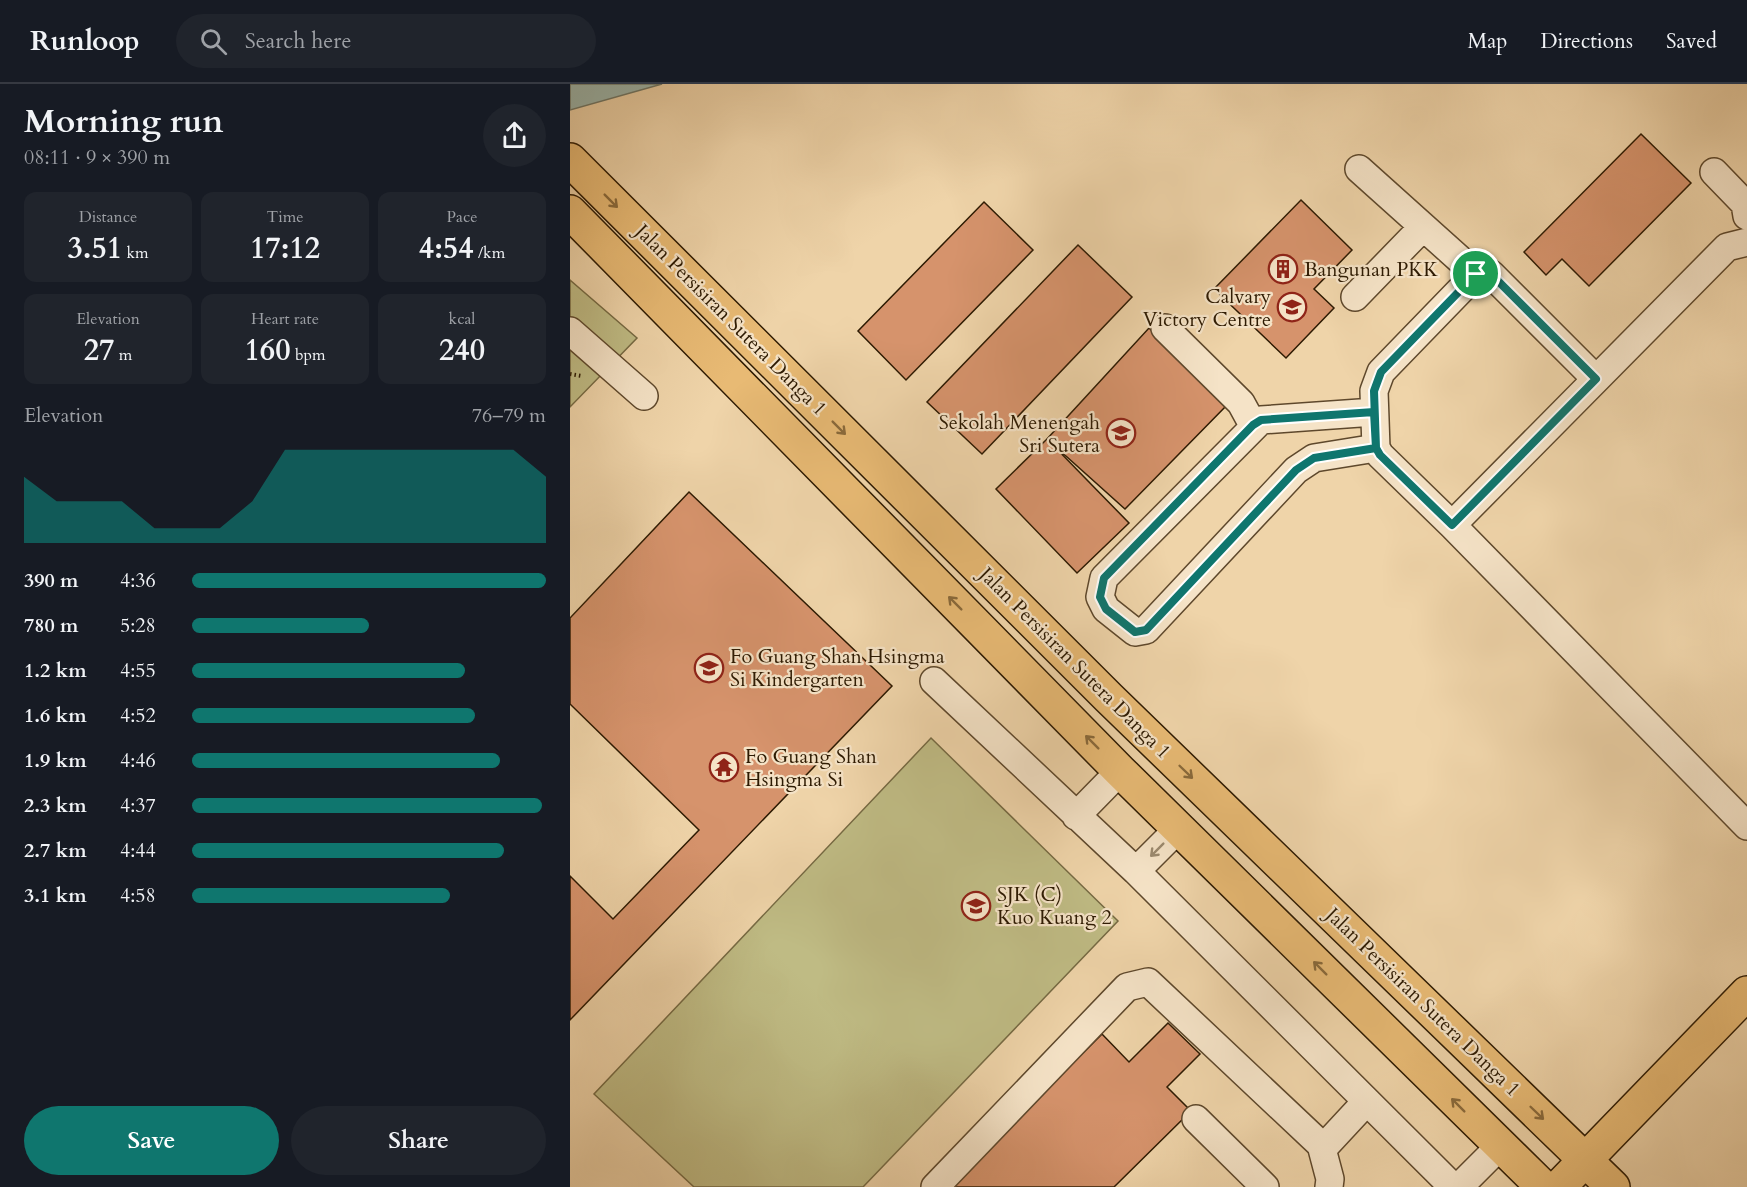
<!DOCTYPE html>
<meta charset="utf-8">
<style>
body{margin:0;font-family:Cardo,serif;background:#20242c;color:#f1f3f6;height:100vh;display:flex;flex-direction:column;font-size:22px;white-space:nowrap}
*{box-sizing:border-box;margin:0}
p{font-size:20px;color:#9ea1a6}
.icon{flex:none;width:33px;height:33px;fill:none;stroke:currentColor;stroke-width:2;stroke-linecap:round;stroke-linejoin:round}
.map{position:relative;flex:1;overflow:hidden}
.side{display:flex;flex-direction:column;background:#171b24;width:570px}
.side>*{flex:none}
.pin{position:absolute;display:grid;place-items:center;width:51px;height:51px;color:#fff;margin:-26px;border:3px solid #fff;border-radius:50%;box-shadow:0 2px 6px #0007}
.round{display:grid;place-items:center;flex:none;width:63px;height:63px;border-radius:32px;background:#20242c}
.overview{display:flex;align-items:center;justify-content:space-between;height:102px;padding:0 24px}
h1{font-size:33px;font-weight:700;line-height:45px}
.stats{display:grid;grid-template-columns:repeat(3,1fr);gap:9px;height:102px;padding:6px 24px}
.stats div{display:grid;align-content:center;border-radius:12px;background:#20242c;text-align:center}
.stats b{font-size:30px;font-weight:700}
.stats small{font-size:16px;font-weight:400}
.stats p{font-size:16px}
.chart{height:168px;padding:12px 24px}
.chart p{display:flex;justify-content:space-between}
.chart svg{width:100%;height:108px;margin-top:6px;fill:#0f766e;opacity:.7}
.cta{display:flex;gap:12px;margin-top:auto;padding:12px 24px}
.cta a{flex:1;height:69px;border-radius:36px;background:#0f766e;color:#fff;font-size:24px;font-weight:700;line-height:69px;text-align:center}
.cta a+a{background:#20242c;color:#f1f3f6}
ul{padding:0 24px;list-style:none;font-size:20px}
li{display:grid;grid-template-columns:96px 72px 1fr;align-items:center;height:45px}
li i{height:15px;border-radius:8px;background:#0f766e}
header{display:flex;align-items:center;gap:36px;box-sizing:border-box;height:84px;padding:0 30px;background:#171b24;border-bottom:2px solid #363941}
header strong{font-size:28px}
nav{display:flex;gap:33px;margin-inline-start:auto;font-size:21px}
.search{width:420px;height:54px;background:#20242c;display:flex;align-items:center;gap:15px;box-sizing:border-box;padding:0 21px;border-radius:33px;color:#9ea1a6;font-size:22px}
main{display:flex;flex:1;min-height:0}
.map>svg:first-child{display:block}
</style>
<header>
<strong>Runloop</strong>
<div class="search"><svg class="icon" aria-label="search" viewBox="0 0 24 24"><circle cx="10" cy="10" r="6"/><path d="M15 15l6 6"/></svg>Search here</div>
<nav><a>Map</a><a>Directions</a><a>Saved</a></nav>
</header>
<main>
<section class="side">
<div class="overview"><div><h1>Morning run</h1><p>08:11 · 9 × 390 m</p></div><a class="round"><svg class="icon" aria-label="share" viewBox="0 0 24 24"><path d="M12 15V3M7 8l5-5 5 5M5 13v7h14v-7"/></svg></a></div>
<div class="stats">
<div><p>Distance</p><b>3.51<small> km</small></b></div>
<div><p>Time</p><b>17:12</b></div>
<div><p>Pace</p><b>4:54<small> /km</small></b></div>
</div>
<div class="stats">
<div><p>Elevation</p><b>27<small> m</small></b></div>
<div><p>Heart rate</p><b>160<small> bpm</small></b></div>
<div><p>kcal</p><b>240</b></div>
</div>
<div class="chart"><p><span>Elevation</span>76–79 m</p>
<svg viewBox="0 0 160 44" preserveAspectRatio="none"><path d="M0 44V17L10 27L20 27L30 27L40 38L50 38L60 38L70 27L80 6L90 6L100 6L110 6L120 6L130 6L140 6L150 6L160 17V44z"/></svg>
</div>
<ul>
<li><b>390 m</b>4:36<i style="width:100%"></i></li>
<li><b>780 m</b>5:28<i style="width:50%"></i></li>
<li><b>1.2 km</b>4:55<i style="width:77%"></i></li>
<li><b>1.6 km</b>4:52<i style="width:80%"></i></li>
<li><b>1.9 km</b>4:46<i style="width:87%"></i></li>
<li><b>2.3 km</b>4:37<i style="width:99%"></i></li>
<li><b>2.7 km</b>4:44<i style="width:88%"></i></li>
<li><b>3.1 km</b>4:58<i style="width:73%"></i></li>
</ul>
<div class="cta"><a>Save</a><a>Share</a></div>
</section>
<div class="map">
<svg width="1177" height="1103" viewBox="0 0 1177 1103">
<rect width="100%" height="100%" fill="#efd4a9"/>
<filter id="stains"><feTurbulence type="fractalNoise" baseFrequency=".00333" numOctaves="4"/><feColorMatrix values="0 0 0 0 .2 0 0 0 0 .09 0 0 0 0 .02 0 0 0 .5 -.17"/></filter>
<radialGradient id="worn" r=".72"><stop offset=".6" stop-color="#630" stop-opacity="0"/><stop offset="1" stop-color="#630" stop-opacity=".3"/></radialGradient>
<path fill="#bfbb84" stroke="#766a43" stroke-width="1.5" d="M0,196L67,254L0,323Z
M361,654L548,837L293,1103H124L24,1010Z"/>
<path fill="#9bb7ae" stroke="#6f7869" stroke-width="1.5" d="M0,0H92L0,26Z"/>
<path fill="#d6936c" stroke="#2d1a02" stroke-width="1.5" d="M1071,50L1121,99L1019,202L992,175L976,191L954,168Z
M731,116L782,166L744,205L764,224L716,274L644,205Z
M414,118L463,166L336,296L288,247Z
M508,161L562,213L412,370L357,318Z
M579,244L657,321L555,425L477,355Z
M477,355L559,439L507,489L426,405Z
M119,408L322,602L0,936V792L43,835L129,746L0,620V534Z
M598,939L630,970L597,1003L621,1027L544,1103H378L532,950L559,978Z"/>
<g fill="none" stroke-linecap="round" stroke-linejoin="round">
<g stroke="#5e482c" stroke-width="30">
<path id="minor" d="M789,85L906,190
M1144,88L1175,120L1177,132
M785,213L853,143
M595,244L671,319L683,341
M0,247L74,312
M1026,295L921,190L913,187L906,190L811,288L804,307L806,364L810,371L882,441L1177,742
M804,328L691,336L534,494L530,513L536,525L565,548L576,546L726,386L744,374L806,364
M882,441L1157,163L1177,158
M364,597L566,787L883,1103
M506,732L550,687
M566,787L608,745
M626,1035L695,1103
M751,1061L760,1095L759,1103
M365,1103L557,903L578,898L751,1061L757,1060L796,1018
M889,1103L930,1062"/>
</g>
<g stroke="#2d1a02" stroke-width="36">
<path id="major" d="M0,76L539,614L1043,1103
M0,128L550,687L973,1103
M989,1103L1177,909"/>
</g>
<path stroke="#2d1a02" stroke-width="4" stroke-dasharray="1.5 3" stroke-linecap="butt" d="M0,290L12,292"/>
<use href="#minor" stroke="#f5e3c7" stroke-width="27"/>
<use href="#major" stroke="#e8ba74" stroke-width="33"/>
</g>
<defs><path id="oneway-shaft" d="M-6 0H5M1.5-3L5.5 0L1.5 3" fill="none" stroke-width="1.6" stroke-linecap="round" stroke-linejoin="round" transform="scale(1.5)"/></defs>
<g stroke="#8a6a3b">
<use href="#oneway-shaft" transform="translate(41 117) rotate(45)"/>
<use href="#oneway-shaft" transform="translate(269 344) rotate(45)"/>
<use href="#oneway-shaft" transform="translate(385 519) rotate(-135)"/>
<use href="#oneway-shaft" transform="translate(522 658) rotate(-135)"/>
<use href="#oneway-shaft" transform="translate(616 688) rotate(44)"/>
<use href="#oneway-shaft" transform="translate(750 884) rotate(-135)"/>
<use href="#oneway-shaft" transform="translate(888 1021) rotate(-135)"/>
<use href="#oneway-shaft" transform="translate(967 1029) rotate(44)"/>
</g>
<use stroke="#9b896e" href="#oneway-shaft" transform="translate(587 766) rotate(135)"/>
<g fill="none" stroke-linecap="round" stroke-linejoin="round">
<g stroke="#fff" stroke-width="12">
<path id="route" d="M906,190L811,288L804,307L806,364L744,374L726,386L576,546L565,548L536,525L530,513L534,494L683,341L691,336L804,328L806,364L810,371L882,441L1026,295L921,190L913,187L906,190"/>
</g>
<use href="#route" stroke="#0f766e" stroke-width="8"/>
</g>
<defs>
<g id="building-ring" transform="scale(1.5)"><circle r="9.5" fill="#f5e3c7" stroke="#8f2418" stroke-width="1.5"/><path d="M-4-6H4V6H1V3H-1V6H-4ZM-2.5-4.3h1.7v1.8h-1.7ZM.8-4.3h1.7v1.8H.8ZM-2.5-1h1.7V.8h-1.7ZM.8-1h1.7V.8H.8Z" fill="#8f2418"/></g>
<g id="school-ring" transform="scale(1.5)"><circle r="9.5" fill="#f5e3c7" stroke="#8f2418" stroke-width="1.5"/><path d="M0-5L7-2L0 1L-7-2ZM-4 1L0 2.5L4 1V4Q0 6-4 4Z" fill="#8f2418"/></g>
<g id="temple-ring" transform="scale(1.5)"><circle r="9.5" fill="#f5e3c7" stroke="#8f2418" stroke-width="1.5"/><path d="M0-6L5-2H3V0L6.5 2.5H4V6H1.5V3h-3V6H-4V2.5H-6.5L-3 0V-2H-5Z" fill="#8f2418"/></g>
</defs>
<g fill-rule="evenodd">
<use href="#building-ring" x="713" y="185"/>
<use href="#school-ring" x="722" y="223"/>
<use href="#school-ring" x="551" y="349"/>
<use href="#school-ring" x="139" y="584"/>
<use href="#temple-ring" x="154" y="683"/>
<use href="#school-ring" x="406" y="822"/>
</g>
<g text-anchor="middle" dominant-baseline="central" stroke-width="4.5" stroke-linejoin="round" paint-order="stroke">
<g font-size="20" fill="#2d1a02" stroke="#f5e3c7" text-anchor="start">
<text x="734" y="185">Bangunan PKK</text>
<text x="701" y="212" text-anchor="end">Calvary<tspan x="701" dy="23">Victory Centre</tspan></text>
<text x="530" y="338" text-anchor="end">Sekolah Menengah<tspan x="530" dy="23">Sri Sutera</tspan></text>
<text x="160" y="572">Fo Guang Shan Hsingma<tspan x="160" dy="23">Si Kindergarten</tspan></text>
<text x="175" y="672">Fo Guang Shan<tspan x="175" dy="23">Hsingma Si</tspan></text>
<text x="427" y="810">SJK (C)<tspan x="427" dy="23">Kuo Kuang 2</tspan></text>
</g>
<g font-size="20" fill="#2d1a02" stroke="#f5e3c7">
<text transform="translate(161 236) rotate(45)">Jalan Persisiran Sutera Danga 1</text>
<text transform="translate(505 579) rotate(45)">Jalan Persisiran Sutera Danga 1</text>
<text transform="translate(853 918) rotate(44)">Jalan Persisiran Sutera Danga 1</text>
</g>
</g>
<rect width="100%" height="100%" filter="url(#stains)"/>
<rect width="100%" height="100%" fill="url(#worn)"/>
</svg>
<div class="pin" style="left:906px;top:190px;background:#1e9e55"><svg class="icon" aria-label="arrive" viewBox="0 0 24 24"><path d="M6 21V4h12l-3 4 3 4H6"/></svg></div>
</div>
</main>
